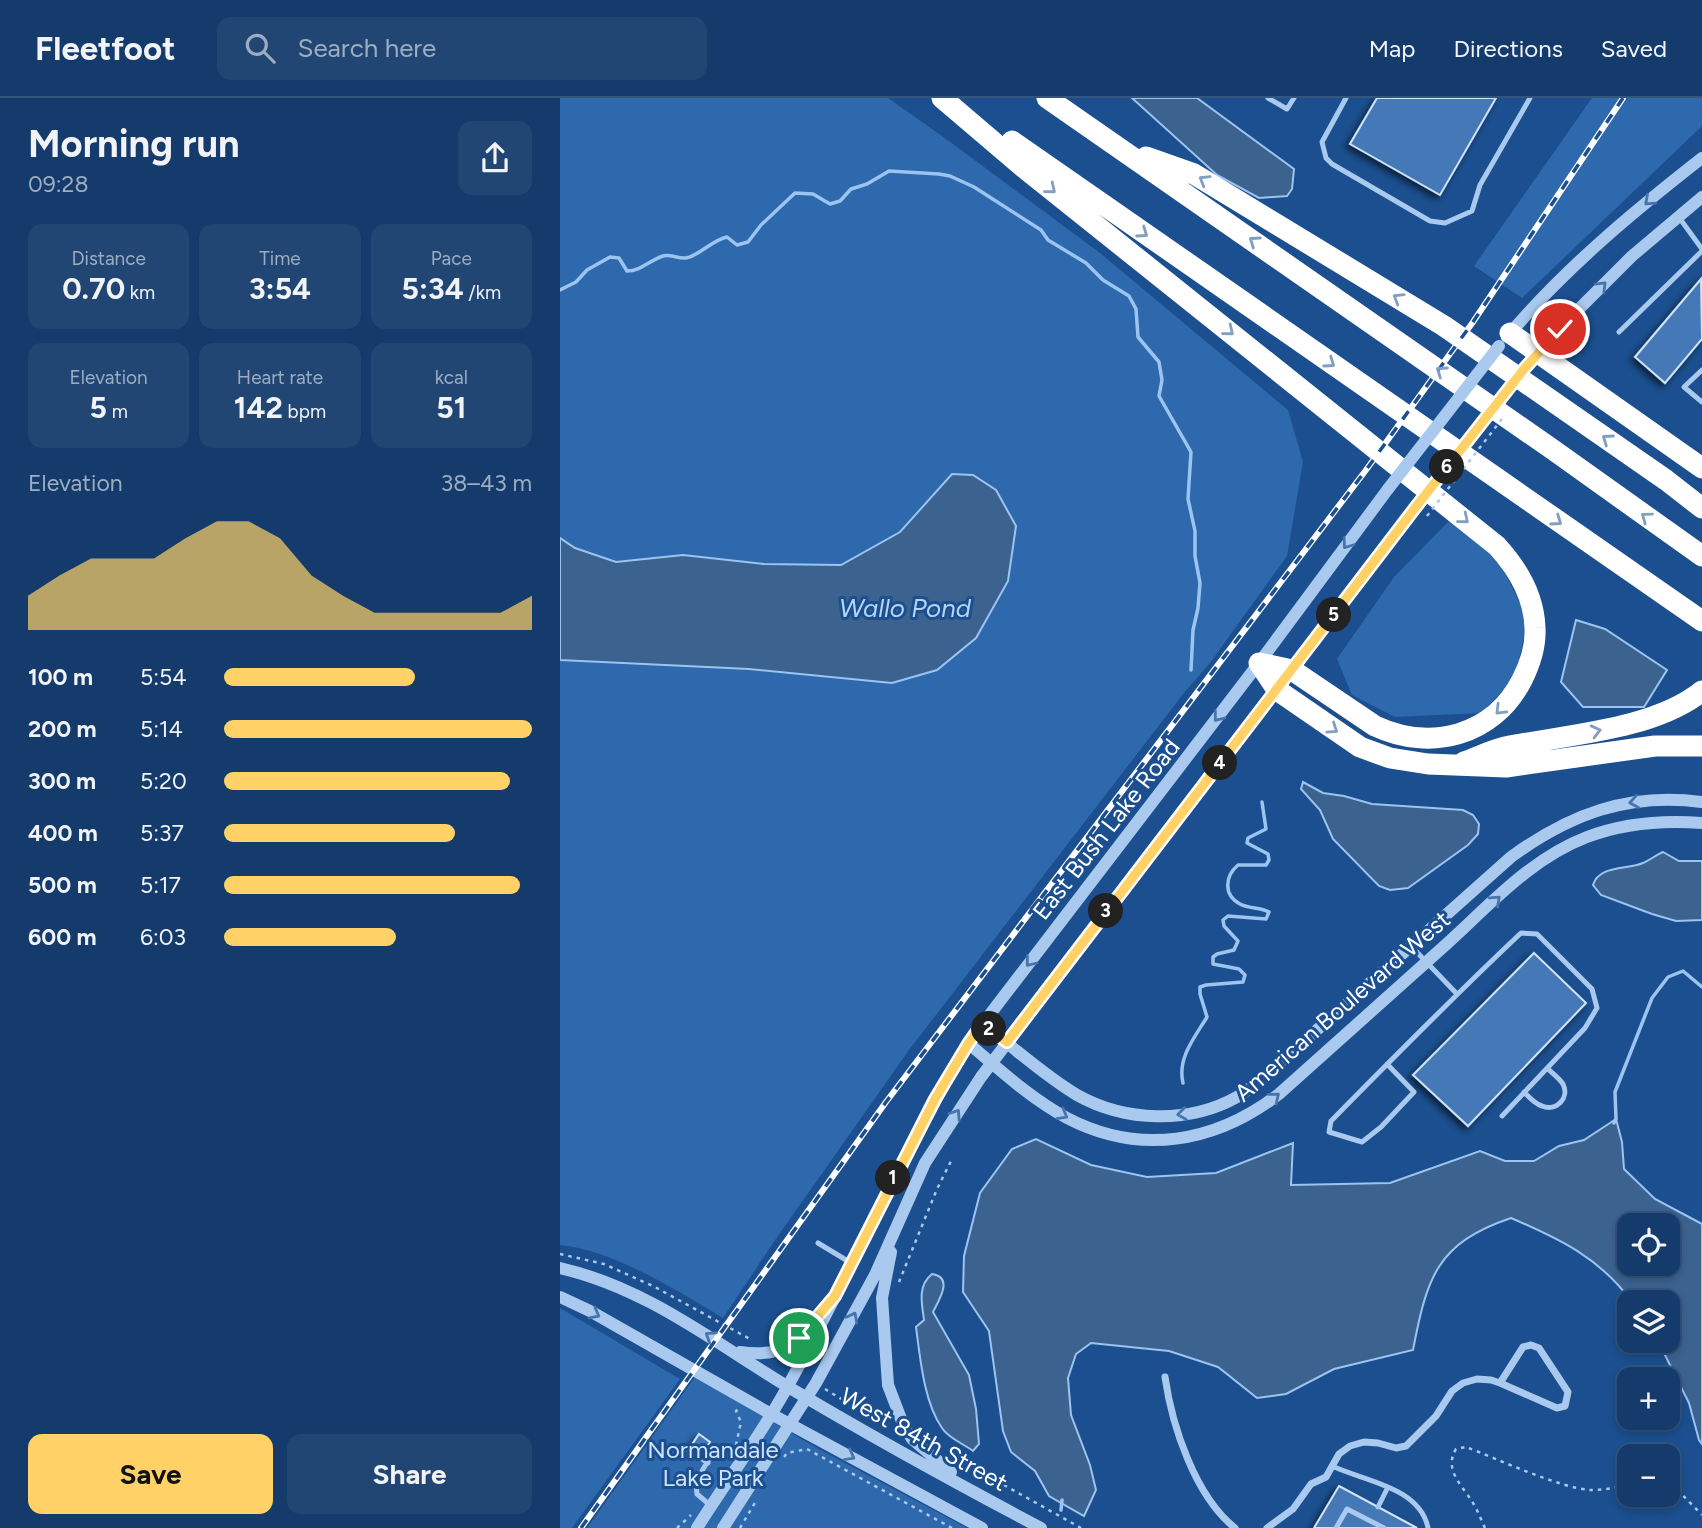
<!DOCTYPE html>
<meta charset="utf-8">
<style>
body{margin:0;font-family:Figtree,sans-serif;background:#214673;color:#f1f3f6;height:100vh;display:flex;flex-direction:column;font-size:26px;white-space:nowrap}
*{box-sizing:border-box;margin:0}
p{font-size:23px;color:#9dadc1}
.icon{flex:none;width:38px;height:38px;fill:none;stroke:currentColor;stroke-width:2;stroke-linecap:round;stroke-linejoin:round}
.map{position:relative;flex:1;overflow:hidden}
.sheet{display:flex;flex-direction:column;background:#143b6b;width:560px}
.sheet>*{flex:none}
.buttons{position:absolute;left:1057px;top:1115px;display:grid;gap:14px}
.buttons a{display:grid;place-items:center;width:63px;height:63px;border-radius:14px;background:#143b6b;box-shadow:0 4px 10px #0003,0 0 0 2px #33557e;font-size:35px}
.pin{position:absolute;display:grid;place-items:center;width:60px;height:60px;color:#fff;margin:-30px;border:4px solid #fff;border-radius:50%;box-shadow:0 2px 7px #0007}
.km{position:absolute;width:35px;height:35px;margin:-18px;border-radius:50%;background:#222;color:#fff;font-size:19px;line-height:35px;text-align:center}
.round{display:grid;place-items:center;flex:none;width:74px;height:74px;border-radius:14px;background:#214673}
.head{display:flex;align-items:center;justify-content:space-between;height:119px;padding:0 28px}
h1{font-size:38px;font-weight:700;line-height:52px}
.figures{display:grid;grid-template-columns:repeat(3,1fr);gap:10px;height:119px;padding:7px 28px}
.figures div{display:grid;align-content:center;border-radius:14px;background:#214673;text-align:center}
.figures b{font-size:30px;font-weight:700}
.figures small{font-size:19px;font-weight:400}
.figures p{font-size:19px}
.chart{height:196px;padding:14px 28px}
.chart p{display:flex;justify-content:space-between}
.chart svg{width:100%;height:126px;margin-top:7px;fill:#ffd166;opacity:.7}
.action{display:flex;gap:14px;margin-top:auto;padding:14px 28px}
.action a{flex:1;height:80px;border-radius:14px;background:#ffd166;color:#111;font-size:28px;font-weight:700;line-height:80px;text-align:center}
.action a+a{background:#214673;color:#f1f3f6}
ul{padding:0 28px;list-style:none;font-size:23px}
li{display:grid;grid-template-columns:112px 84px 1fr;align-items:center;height:52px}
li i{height:18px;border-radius:9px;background:#ffd166}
header{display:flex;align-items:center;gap:42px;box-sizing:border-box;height:98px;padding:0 35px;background:#143b6b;border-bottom:2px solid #33557e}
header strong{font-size:33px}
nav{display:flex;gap:38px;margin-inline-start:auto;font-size:24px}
.search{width:490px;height:63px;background:#214673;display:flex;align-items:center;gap:18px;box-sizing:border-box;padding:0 24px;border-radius:14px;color:#9dadc1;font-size:26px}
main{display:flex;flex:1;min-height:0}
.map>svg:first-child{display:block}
</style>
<header>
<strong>Fleetfoot</strong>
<div class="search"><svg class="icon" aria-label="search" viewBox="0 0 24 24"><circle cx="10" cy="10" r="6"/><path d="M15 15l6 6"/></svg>Search here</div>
<nav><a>Map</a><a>Directions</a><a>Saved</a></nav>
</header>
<main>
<section class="sheet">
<div class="head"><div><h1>Morning run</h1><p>09:28</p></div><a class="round"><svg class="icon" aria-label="share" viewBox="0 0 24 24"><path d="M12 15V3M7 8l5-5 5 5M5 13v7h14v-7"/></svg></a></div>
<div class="figures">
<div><p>Distance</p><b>0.70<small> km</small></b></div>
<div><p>Time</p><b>3:54</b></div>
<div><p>Pace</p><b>5:34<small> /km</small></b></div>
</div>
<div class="figures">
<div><p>Elevation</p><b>5<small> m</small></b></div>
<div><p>Heart rate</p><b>142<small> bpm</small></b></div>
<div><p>kcal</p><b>51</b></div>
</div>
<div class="chart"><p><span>Elevation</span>38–43 m</p>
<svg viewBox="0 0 160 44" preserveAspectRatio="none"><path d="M0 44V32L10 25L20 19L30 19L40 19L50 12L60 6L70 6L80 12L90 25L100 32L110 38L120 38L130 38L140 38L150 38L160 32V44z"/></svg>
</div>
<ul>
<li><b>100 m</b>5:54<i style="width:62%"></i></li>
<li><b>200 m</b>5:14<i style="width:100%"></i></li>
<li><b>300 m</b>5:20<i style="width:93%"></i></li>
<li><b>400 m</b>5:37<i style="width:75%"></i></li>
<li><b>500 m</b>5:17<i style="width:96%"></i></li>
<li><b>600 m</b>6:03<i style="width:56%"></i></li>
</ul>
<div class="action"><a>Save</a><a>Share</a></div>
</section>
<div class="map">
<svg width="1142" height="1430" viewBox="0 0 1142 1430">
<defs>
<filter id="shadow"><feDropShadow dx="-3.5" dy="3.5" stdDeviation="3.5" flood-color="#0009"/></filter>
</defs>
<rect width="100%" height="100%" fill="#1b4f8f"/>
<path fill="#2e69ad" d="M0,0H328L389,43L540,155L728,312L743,364L727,458L650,565L624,595L349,952L213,1145L163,1220C118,1193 53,1152 0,1147V562L189,571L332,585L392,376L340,434L281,467L204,466L123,457L56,464L15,450L0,440Z
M1032,0H1142V28L962,200L914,168Z
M890,422L936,457L968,521L955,580L921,615L835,619L792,597L777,561L834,479Z
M0,1210L120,1281L12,1430H0Z
M135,1279L257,1350L407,1430H27Z"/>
<path fill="#3c6290" stroke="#9cc4f0" stroke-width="2" fill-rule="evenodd" d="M572,0H637L734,71L732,91L727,98L699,100L657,77Z
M392,376L413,377L436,392L456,428L448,483L416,540L377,572L332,585L189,571L0,562V440L15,450L56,464L123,457L204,466L281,467L340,434Z
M1016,522L1045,531L1107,572L1084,609H1023L1001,584Z
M743,684L763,695L784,698L812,706L903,712L913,717L919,726L918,736L908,747L848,790L830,792L819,788L773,741L760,712L741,691Z
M1103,754L1119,763H1142V822L1116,823L1092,816L1041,797L1033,787C1039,767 1067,772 1083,765C1090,762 1096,757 1103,754Z
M1056,1021L1062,1044L1064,1071L1095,1101L1142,1126V1346L1139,1342L1129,1305L1098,1243L1108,1242V1204H1072C1040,1160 1000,1141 951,1120C877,1145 867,1179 853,1252L774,1271L726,1296L697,1300L658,1269L609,1253L531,1245L516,1256L508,1280L511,1317L530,1367L536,1392L524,1418L489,1398L475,1373L451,1354L443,1333L429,1233L403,1194L404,1158L420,1095L452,1051L476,1041L531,1067L587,1079L656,1075L733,1045L731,1087L830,1085L920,1053L945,1063H974L999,1048L1024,1042ZM1069,1127H1108V1166H1069Z
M372,1176C394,1179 379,1202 373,1214L409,1277L416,1311L419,1346L413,1353C404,1346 388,1340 382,1330C364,1305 360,1259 356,1229L364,1222C362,1206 357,1188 372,1176Z"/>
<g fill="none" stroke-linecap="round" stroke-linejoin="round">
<path stroke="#9cc4f0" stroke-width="3.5" d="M0,192L16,184L27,172L50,159L59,160L67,173C81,173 90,162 103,158C111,156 118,161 126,160C139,158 152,142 167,139L177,147L188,144L201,127L235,95L253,96L270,106L280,103L291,91L307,86L329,73L379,76L390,78L414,89L481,132L488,142L526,165L543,182L569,198L576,211L578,239L599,264L602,282L599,298L631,354L628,401L635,433V458L640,485L638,510L633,532L631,572
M623,985C617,960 635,939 647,919L640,896V889L646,887L683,884L685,877L679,871L653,866V859L657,856L674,852L678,843L664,828L663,822L668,818L706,821L709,814C700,809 689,811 680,806C663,797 665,778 678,767H706L709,762L708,756L687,745L688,740L706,731L702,704
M1054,1025L1056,1021L1055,994L1092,900L1108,879L1123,873L1142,889
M501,1412L502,1402"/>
</g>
<path fill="#4478b7" stroke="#cfe3fa" stroke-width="2" filter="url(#shadow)" d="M817,0H936L880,97L790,46Z
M1141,181L1142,241L1105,285L1075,259Z
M974,855L1026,905L908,1028L853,977Z
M139,1336L150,1344L145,1352L133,1345Z
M779,1388L857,1430H754Z"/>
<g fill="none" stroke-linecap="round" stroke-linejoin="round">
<path stroke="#a9c9ee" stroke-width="2.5" stroke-dasharray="3.5 5" stroke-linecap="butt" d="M0,1156L44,1166L93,1188L190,1241
M339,1184L377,1091L391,1063
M265,1291L317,1323L329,1326
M176,1347L181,1324L176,1313L178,1311
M392,1358L521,1430
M224,1359L227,1355L247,1351L392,1430
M1108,1378L1110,1384L1142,1417
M117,1430L131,1417
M180,1430L196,1403
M925,1430C921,1422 918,1413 913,1405C903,1388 883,1372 896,1351L906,1349C938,1361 999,1390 1031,1392C1044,1392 1057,1390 1069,1386"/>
<path stroke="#a9c9ee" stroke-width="5" d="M708,0L727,11L734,0
M786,0L762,44L766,60L772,66L870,123L885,125L912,113L920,87L970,0
M1118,118L1142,151
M1059,234L1142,153
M1142,272L1124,289L1142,304
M851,848L897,896
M827,966L854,994L821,1029L802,1044L769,1034L771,1023C834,959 896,896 961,835L977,836L1032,891L1037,910L1025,930L942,1018
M964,994C969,999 975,1006 982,1008C996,1014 1010,1000 1003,986C999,980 992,975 987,970
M258,1145L291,1165
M125,1350L148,1365
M772,1368C804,1383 860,1389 868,1430
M151,1408L137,1396C134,1379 149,1363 157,1349
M818,1409L828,1389
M776,1430L787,1411L824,1430"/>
<path stroke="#a9c9ee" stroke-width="7" d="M605,1279C612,1328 635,1398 675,1430
M707,1430L733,1411L751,1386L766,1379L779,1356L790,1348L804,1344L818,1345L836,1350L846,1348L876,1318L892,1293L903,1285L917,1281L931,1282L940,1285L997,1310L1005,1308L1008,1294L979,1250L971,1247L963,1249L940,1285"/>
<path stroke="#a9c9ee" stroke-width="12" d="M947,239C1003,172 1073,114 1142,60
M974,259L1019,211L1072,158L1142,99
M422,926C454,949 483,977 517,997C565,1024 629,1026 677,999C686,994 694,986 703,980L951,759C1010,716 1069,694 1142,704
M408,945C439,971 471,1001 507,1020C580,1058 655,1045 719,996C773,948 827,900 881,851C926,811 969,761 1027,739C1064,725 1103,722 1142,725
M331,1154L322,1200L328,1287L343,1326L352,1341L391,1374
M0,1170C87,1190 155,1245 230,1290C312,1339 396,1385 481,1430
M0,1199L30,1213L211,1316L422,1430
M180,1254C224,1260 234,1246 261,1215
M137,1430C167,1382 202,1336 229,1286C291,1174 343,1056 408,945L699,565L828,391
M163,1430L256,1285L315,1177L365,1065L421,979L855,410"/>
<path stroke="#fff" stroke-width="21" d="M382,0L463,69L937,448C958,471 974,498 975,530C976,548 970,566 962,582C933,638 871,654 815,628L732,572L699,565
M487,0L992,351L1142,458
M452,43L1142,523
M586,59L634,76L884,228L1106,382L1142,410
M950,235L1142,370
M699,565L717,592L800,649L830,660L868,666L946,669L1095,648H1142
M904,664C918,659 932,652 945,649C1005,637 1094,632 1142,593"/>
<g stroke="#fff" stroke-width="6">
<path id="rail" d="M21,1430L326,1004L806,372L913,224L1063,0"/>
</g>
<use href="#rail" stroke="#1b4f8f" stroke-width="3.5" stroke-dasharray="10" stroke-linecap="butt"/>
<path stroke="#a9c9ee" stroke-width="2.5" stroke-dasharray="3.5 5" stroke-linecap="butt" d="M867,418L942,321"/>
<path stroke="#a9c9ee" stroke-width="12" d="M828,391L939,248
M855,410L967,267"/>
</g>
<defs><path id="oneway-chevron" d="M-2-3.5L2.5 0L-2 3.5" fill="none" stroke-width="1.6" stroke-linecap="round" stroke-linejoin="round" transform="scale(1.75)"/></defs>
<g stroke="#829ec1">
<use href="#oneway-chevron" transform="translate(644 82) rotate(-149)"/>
<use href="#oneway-chevron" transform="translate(491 91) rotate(39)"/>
<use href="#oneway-chevron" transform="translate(583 135) rotate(35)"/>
<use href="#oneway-chevron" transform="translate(694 143) rotate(-145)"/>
<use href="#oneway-chevron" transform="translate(838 200) rotate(-149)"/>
<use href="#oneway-chevron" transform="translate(669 233) rotate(39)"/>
<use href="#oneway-chevron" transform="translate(770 265) rotate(35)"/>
<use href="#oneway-chevron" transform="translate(881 273) rotate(-145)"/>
<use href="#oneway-chevron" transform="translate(1047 341) rotate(-145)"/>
<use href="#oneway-chevron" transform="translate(1086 419) rotate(-144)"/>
<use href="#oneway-chevron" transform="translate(904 421) rotate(39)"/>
<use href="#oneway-chevron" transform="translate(997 423) rotate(35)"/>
<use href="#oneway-chevron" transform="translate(940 612) rotate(135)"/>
<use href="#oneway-chevron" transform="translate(773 631) rotate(34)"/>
<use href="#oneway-chevron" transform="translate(1036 633) rotate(-14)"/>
</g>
<g stroke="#4674ac">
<use href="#oneway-chevron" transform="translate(1089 103) rotate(138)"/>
<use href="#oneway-chevron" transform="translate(1042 188) rotate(-45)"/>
<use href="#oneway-chevron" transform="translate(787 446) rotate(126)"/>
<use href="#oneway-chevron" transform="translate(658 619) rotate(128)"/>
<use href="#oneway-chevron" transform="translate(1074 704) rotate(171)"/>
<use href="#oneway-chevron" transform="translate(936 802) rotate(-42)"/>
<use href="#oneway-chevron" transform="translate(470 864) rotate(128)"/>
<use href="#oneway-chevron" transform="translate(715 999) rotate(-39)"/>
<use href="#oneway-chevron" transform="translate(396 1016) rotate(-56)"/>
<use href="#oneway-chevron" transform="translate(622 1016) rotate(172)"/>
<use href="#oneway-chevron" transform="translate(503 1017) rotate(30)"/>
<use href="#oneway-chevron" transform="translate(35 1216) rotate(28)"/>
<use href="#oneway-chevron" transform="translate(293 1219) rotate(-62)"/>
<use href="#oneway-chevron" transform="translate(150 1238) rotate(-147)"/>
<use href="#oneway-chevron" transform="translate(290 1358) rotate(29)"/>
</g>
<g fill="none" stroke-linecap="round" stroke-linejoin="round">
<g stroke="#fff" stroke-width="14">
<path id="route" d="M239,1240L275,1198L375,1001L408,946L422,926L447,944L855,410L964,271L1000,231"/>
</g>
<use href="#route" stroke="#ffd166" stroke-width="9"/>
</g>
<g text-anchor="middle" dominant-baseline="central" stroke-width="6" stroke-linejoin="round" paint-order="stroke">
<g font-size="24" fill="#fff" stroke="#1b4f8f">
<text transform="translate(546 731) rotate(-52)">East Bush Lake Road</text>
<text transform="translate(782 908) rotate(-41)">American Boulevard West</text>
<text transform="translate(364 1341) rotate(29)">West 84th Street</text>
</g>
<g font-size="24" fill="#cfe3fa" stroke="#1b4f8f">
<text x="153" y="1351">Normandale<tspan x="153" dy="28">Lake Park</tspan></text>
</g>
<g font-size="26" font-style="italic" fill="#b5d3f5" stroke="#1b4f8f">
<text x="345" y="510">Wallo Pond</text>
</g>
</g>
</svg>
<div class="buttons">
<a><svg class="icon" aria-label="locate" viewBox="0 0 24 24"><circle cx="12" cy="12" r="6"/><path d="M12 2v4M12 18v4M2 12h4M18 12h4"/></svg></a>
<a><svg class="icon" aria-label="layers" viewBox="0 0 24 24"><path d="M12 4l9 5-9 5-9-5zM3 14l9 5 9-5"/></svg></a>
<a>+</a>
<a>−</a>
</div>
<div class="pin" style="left:239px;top:1240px;background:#1e9e55"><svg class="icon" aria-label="arrive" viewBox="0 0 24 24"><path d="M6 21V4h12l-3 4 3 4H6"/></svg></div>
<div class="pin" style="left:1000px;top:231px;background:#d93025"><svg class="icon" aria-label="check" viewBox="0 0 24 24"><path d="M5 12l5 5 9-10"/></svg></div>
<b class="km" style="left:333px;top:1080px">1</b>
<b class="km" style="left:429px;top:931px">2</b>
<b class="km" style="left:546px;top:813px">3</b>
<b class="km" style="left:660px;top:665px">4</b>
<b class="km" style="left:774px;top:517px">5</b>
<b class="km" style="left:887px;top:369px">6</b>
</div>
</main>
